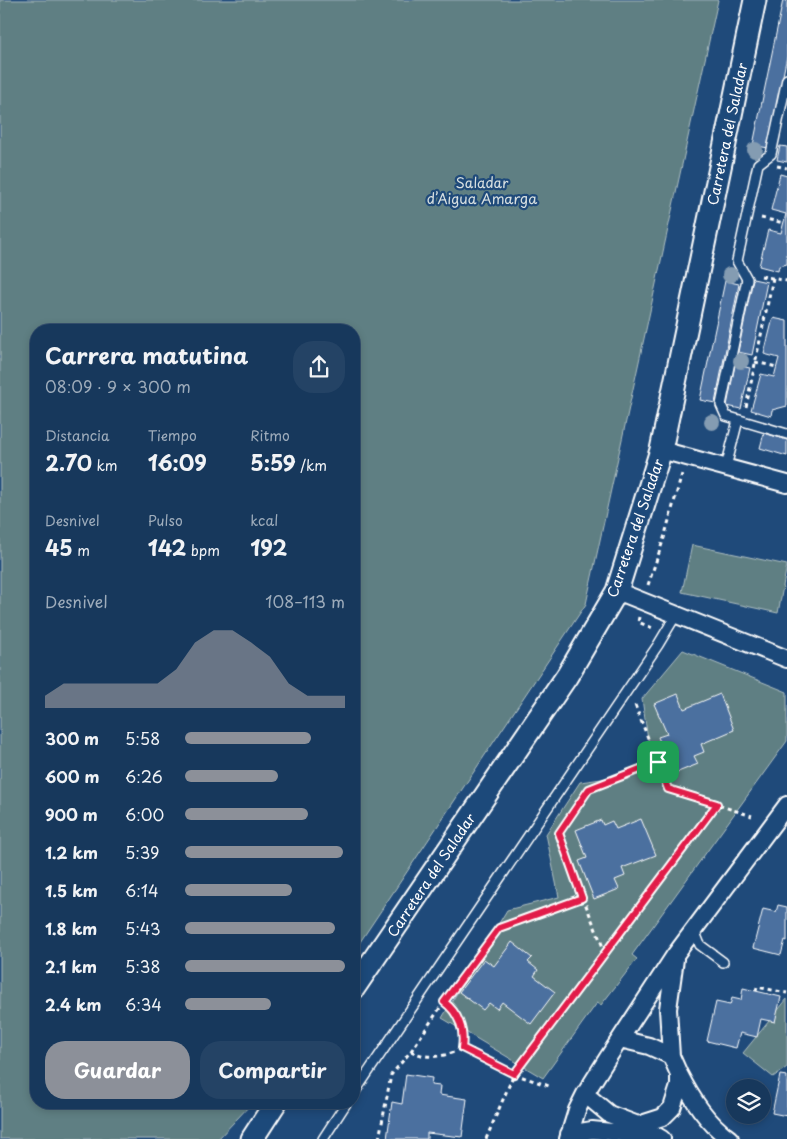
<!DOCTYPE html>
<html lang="es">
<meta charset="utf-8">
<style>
body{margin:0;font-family:"Playpen Sans",sans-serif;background:#244365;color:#f1f3f6;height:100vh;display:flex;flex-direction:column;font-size:19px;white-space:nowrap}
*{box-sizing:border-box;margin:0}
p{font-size:16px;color:#9eacbb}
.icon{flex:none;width:28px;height:28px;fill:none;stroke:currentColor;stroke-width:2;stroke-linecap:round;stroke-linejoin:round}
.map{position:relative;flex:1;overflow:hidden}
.sheet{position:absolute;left:30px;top:324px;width:330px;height:785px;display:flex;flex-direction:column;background:#17385c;border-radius:20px;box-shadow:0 2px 8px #0003,0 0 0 1px #365272}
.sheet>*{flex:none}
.buttons{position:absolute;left:726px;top:1079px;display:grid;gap:10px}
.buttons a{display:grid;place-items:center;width:45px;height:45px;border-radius:50%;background:#17385c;box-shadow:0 2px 8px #0003,0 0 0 1px #365272;font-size:25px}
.pin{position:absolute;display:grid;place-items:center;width:42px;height:42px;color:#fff;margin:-21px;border-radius:10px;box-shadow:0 2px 8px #0006}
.round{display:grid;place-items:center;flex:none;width:52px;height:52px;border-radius:20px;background:#244365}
.head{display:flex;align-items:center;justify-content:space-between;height:85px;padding:0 15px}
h1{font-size:22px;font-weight:700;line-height:38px}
.figures{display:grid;grid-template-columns:repeat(3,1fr);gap:8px;height:85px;padding:5px 15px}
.figures div{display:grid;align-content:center}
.figures b{font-size:21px;font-weight:700}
.figures small{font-size:14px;font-weight:400}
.figures p{font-size:14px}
.chart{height:140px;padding:10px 15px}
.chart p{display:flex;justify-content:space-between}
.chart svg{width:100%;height:90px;margin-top:5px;fill:#8c9099;opacity:.7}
.primary-button{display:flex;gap:10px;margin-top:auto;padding:10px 15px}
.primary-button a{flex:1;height:58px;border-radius:20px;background:#8c9099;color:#fff;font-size:20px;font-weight:700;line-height:58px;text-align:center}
.primary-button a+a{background:#244365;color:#f1f3f6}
ul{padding:0 15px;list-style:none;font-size:16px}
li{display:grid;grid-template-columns:80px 60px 1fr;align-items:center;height:38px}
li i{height:12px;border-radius:6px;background:#8c9099}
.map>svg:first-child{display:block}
</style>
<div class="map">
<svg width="787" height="1139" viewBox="0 0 787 1139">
<rect width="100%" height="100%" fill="#1f4a7a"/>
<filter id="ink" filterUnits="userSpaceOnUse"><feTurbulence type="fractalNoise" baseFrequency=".02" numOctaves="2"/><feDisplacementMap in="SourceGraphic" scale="10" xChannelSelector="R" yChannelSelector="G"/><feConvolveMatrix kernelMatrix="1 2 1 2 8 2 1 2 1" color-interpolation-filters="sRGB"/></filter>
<g filter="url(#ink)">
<path fill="#5f7f83" stroke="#afbfc1" d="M0,0H718L586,604L354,951V330H36V1102L252,1103L218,1139H0Z
M692,545L787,565L778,613L682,592Z
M683,650L787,692V741L632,955L637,959L601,1005L597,1003L543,1078L442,1018L507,910L559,897L546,834L580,782L653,772L642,699Z
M787,999V1067L773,1077L743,1053Z"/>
<path fill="#4b709f" stroke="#fff" d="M783,0H787V56L768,148L753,145Z
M780,146L787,147V162L777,160Z
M780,174L787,176V264L779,266L778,271L759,266L768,230L781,233L786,214L771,210Z
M753,279L767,282L752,355L738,352Z
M725,281L739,284L715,403L700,400Z
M773,318L787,321V406L772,410L771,416L751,410L761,374L774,377L779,358L764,354Z
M735,365L750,368L741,409L727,406Z
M764,433L787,440V456L760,448Z
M678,694L684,709L720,694L734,730L701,744L704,752L694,756L698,764L673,774L658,737L667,734L654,704Z
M641,819L656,855L622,868L625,876L615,880L619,889L594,899L579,861L587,858L576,830L601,820L603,825L612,821L616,829Z
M778,905L787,907V941L785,940L781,955L753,948L763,909L776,912Z
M512,942L532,958L528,962L538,970L534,976L555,992L531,1024L502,1002L497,1009L489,1003L483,1010L459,992L484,959L494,966Z
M743,988L781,997L775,1022L761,1019L757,1037L740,1033L736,1048L707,1041L716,1002L730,1005L732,998L741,1000Z
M406,1074L432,1078L431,1085L440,1086L439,1095L467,1099L462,1137L427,1133V1139H387L392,1102L402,1104Z
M780,1075L787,1076V1116L772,1113Z"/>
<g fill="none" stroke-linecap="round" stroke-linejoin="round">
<g stroke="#fff" stroke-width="12">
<path id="service" d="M787,79L771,154L758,164L737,261L747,279L721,405L726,416L787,434
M726,467L738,420
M694,930L700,945L723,962
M354,1093L658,645L676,615
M323,1139L347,1102"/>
</g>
<g stroke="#fff" stroke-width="20">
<path id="minor" d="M661,450L787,484
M617,591L787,659
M671,1056L668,1009L675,959
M679,1074C692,1099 707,1123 730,1139
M585,1094L609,1114L638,1125L663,1117L672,1108L679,1086V1074L671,1056L649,1046L620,1039
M640,1126L662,1139
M569,1134L592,1130L621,1133L647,1139
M568,1139L577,1110L585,1094L607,1059L675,955L787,805"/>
</g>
<g stroke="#fff" stroke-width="25">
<path id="tertiary" d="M354,988L567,676L617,591L661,450L755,0
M252,1139L276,1102"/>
</g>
<path stroke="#fff" stroke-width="3" stroke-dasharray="4 4" stroke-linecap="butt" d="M777,166L787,168
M761,218L784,223
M761,276L787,281
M755,362L777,367
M746,407L773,278
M648,585L664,538L682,474
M639,617L638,622L653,628
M635,705L668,789L752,816
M583,898L559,833L589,789L658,762
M756,991L757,987L787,993
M444,1002C458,1012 466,1030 462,1048
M411,1051C428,1060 446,1057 462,1048L514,1074L549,1086
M379,1139L391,1075L411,1051L444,1002L499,928L583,898L605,952
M486,1139L514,1074L717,805"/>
<use href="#service" stroke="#1f4a7a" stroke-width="9"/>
<use href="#minor" stroke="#1f4a7a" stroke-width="16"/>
<use href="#tertiary" stroke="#1f4a7a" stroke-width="21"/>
</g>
<g fill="#849cb2">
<circle cx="755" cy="150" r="8"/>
<circle cx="730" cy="275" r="8"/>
<circle cx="741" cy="361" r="8"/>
<circle cx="712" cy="422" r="8"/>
</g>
</g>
<g fill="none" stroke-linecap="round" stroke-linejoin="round" filter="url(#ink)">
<g stroke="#fff" stroke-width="10">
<path id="route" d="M658,762L668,789L717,804L514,1074L462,1048C465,1030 458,1012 444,1002L499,928L582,898L559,833L589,789Z"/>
</g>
<use href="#route" stroke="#e11d48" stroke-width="6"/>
</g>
<g text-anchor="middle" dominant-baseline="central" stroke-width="4.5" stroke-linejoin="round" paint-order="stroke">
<g font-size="14" fill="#fff" stroke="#1f4a7a">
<text transform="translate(727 134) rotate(-78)">Carretera del Saladar</text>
<text transform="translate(635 528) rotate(-71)">Carretera del Saladar</text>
<text transform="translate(431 875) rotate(-56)">Carretera del Saladar</text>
</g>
<g font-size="14" fill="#d7dfe0" stroke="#1f4a7a">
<text x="482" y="182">Saladar<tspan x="482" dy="16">d’Aigua Amarga</tspan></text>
</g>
</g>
</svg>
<div class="buttons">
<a><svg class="icon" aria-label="layers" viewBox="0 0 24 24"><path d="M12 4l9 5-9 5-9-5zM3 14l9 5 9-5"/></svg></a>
</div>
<div class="pin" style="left:658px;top:762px;background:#1e9e55"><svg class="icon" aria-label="arrive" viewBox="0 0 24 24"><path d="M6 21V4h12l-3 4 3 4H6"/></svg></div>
<section class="sheet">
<div class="head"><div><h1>Carrera matutina</h1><p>08:09 · 9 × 300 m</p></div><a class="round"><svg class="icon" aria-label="share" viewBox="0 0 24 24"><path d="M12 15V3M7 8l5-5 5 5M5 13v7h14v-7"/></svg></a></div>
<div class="figures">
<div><p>Distancia</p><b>2.70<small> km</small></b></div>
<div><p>Tiempo</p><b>16:09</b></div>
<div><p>Ritmo</p><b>5:59<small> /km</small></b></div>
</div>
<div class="figures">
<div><p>Desnivel</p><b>45<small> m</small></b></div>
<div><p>Pulso</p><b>142<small> bpm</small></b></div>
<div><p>kcal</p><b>192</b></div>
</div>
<div class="chart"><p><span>Desnivel</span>108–113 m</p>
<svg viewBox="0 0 160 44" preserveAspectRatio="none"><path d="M0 44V38L10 32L20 32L30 32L40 32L50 32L60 32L70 25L80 12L90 6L100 6L110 12L120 19L130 32L140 38L150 38L160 38V44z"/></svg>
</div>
<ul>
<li><b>300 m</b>5:58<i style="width:79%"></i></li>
<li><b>600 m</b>6:26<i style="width:58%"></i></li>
<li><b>900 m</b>6:00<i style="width:77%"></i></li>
<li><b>1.2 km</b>5:39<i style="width:99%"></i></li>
<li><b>1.5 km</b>6:14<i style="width:67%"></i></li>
<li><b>1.8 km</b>5:43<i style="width:94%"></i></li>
<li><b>2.1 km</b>5:38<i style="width:100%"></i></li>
<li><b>2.4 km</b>6:34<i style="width:54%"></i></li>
</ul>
<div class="primary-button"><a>Guardar</a><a>Compartir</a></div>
</section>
</div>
